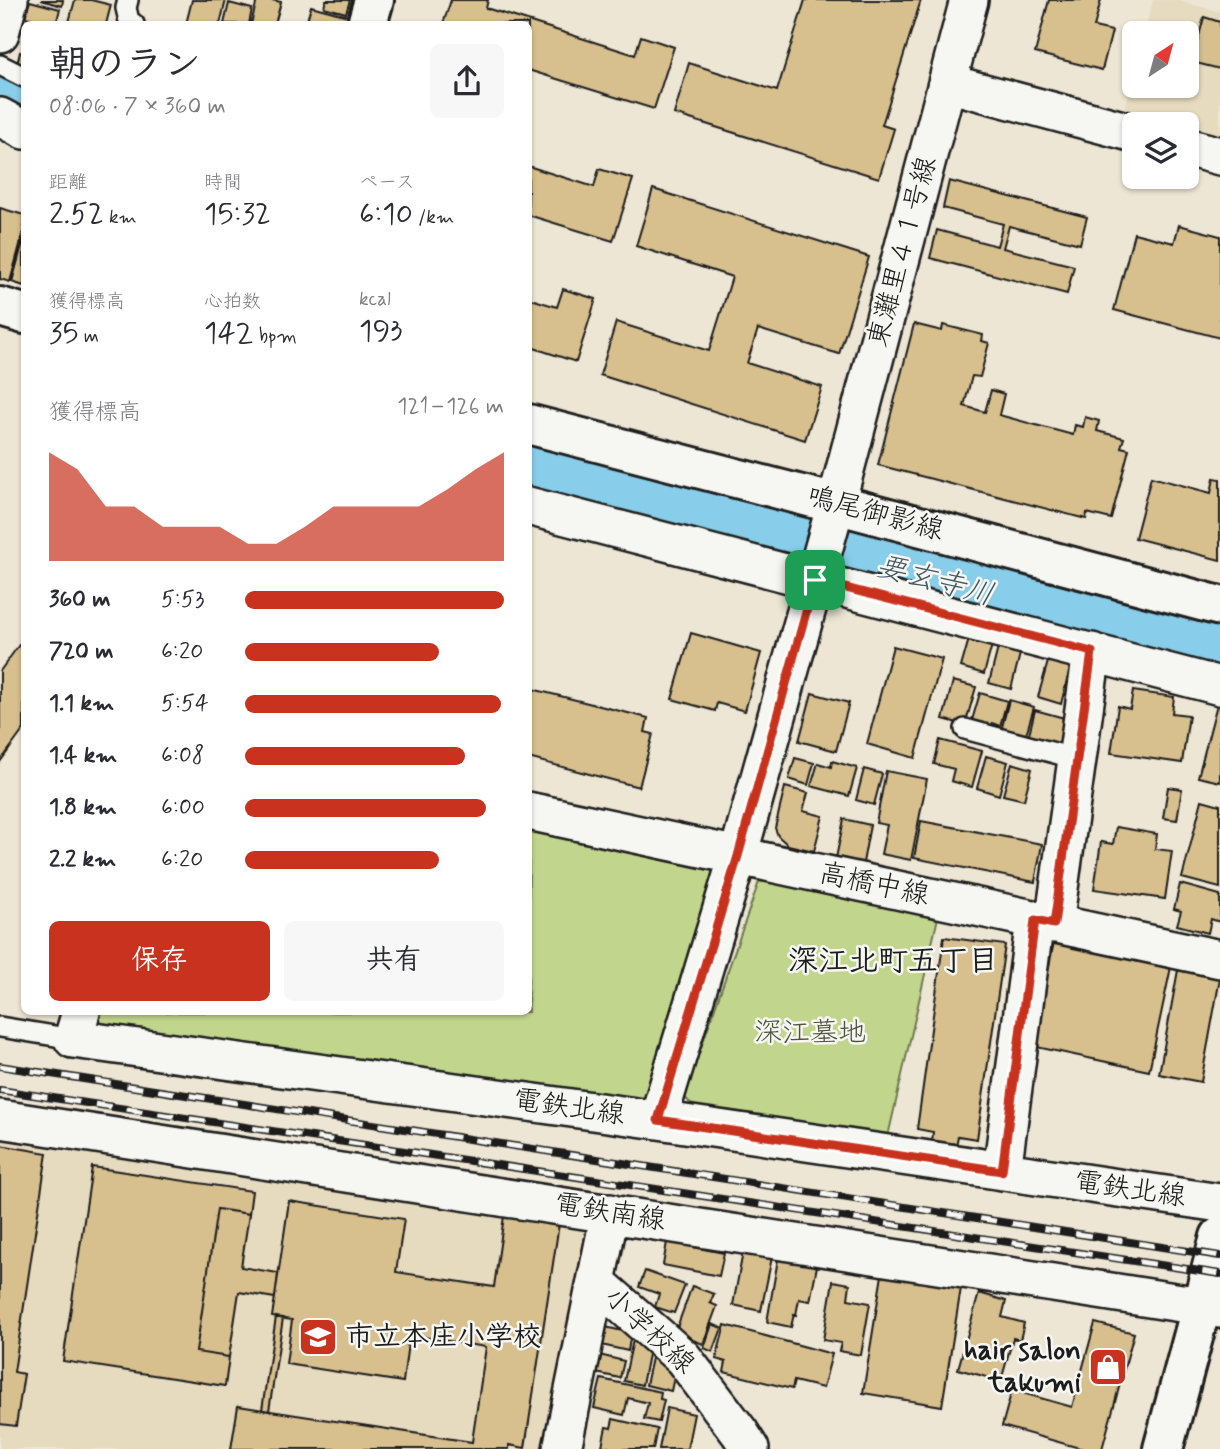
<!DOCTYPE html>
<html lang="ja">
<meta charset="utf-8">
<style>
body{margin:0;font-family:Mynerve,"Klee One",sans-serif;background:#f7f7f7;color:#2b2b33;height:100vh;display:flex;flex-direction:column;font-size:26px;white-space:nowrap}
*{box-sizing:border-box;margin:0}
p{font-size:23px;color:#7c7c81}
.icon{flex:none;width:38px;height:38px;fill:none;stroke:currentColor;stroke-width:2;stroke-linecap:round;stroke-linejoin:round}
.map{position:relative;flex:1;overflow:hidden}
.sheet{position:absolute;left:21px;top:21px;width:511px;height:994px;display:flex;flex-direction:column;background:#fff;border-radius:10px;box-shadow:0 2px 5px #0004}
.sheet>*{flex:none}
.needle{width:46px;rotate:36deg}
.fabs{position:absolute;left:1122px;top:21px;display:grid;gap:14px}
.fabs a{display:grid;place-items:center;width:77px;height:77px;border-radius:10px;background:#fff;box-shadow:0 2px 5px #0004;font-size:35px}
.pin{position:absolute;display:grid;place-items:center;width:60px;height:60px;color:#fff;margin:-30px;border-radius:14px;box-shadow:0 4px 10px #0006}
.round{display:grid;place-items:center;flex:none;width:74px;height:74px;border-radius:10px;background:#f7f7f7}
.summary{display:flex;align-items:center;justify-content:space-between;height:119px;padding:0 28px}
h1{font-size:38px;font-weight:600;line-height:52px}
.metrics{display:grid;grid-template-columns:repeat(3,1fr);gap:10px;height:119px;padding:7px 28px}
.metrics div{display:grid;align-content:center}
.metrics b{font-size:30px;font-weight:600}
.metrics small{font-size:19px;font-weight:400}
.metrics p{font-size:19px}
.chart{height:196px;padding:14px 28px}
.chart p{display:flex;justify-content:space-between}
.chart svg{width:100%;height:126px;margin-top:7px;fill:#c8321e;opacity:.7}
.cta{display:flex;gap:14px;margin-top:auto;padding:14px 28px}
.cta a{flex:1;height:80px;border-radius:10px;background:#c8321e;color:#fff;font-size:28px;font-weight:600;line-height:80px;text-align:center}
.cta a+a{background:#f7f7f7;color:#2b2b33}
ul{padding:0 28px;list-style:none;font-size:23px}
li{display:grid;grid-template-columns:112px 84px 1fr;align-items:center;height:52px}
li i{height:18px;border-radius:9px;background:#c8321e}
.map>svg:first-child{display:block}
</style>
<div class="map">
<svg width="1220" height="1449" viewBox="0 0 1220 1449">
<rect width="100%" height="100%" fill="#ede6d4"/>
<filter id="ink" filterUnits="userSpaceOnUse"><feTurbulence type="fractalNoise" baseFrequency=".0143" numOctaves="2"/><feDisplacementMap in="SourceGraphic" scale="14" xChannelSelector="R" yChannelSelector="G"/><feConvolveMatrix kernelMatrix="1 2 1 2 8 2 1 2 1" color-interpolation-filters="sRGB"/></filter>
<g filter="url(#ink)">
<path fill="#e6dabf" d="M1153,0H1176L1220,12V137L1187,128L1186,124H1171L1124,112L1134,73V86H1186V33H1144Z
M0,1137L596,1226L550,1449H0Z"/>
<path fill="#c1d68c" stroke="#6e7954" stroke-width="2" d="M529,825L702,861L719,873L650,1094L638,1111L95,1030L100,1012H528Z
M761,876L939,913L886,1145L703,1119L684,1096Z"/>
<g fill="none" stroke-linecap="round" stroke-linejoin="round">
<path stroke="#88cde9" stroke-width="58" d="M0,96L24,108
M528,475L1220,655"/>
</g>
<path fill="#d7bf8e" stroke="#1c1c1c" stroke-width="2" d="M41,0H63L62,6Z
M75,0H91L111,5L106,24H77L69,22Z
M192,0H226L220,24H186Z
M257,0H272L281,2L275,24H251Z
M326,0H350L346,13L324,7Z
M451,0H488L486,8L635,55L641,36L674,47L654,109L528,70V24H443Z
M805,0H921L882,125L894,129L879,178L674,114L689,63L777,91Z
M1049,0H1101L1094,27L1112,31L1102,70L1035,53Z
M30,1L60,9L56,24L25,17Z
M229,3L252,9L249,24H224Z
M311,6L348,16L346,24H306Z
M1204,17L1220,22V69L1192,62Z
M20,52L24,53V71L16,69Z
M528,166L594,187L599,169L633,179L613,241L528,215Z
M949,181L1087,217L1080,244L1009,226L1003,248L1074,266L1067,294L930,258L937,230L997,246L1003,224L943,208Z
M653,189L869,257L839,354L758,329L747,363L822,387L805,440L600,375L616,322L709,351L732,277L636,246Z
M0,208L24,215V230L10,282L0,279Z
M1179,225L1220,236V338L1114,310L1134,233L1174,243Z
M24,238V286L12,282Z
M563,289L596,299L576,362L528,346V298L557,307Z
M914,324L942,331L943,325L983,335L982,341L989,343L980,377L972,376L964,406L985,412L991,390L1004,394L999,415L1073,435L1075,425L1083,427L1085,417L1099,421L1097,431L1124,438L1121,447L1129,449L1111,519L1087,513L1086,519L878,465Z
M1151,477L1211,493L1214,478L1220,479V560L1135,538Z
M691,633L761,653L745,711L717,703L715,711L672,699Z
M24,638V729L0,762V671Z
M969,639L992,645L984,674L961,667Z
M893,646L942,659L915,758L867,744Z
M998,648L1020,654L1011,689L989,683Z
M1049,658L1071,664L1061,704L1038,697Z
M953,681L976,687L965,725L943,719Z
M528,688L648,718L645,732L653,734L639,787L528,758Z
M1133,691L1174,697L1172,713L1189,715L1182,763L1111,753L1118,706L1130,709Z
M812,693L849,703L836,751L799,741Z
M980,693L1007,701L1000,726L992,723L990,732L970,727Z
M1009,700L1034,707L1025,738L1001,731Z
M1218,700L1220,701V782L1198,777Z
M1035,710L1068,719L1060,747L1028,738Z
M940,740L982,751L972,787L951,781L954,769L934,764Z
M986,756L1008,762L999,795L977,788Z
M795,758L814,763L808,785L789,779Z
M832,761L857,768L849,796L811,786L818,763L831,767Z
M1012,763L1032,769L1024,800L1003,795Z
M864,769L882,774L874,805L856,800Z
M886,771L927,779L911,860L881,854L887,825L876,823Z
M785,787L808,793L803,811L823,816L814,851L788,845L778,836L775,828Z
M1168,787L1182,789L1177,820L1163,818Z
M1202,800L1220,805V888L1182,878Z
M844,819L870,825L862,868L835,863Z
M921,821L1042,844L1035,882L914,858Z
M1116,827L1157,834L1155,849L1172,851L1165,899L1094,889L1101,842L1113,844Z
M1180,884L1220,895V922L1211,919L1208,933L1177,925L1181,911L1174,909Z
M944,937L1005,945L977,1139L958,1136L956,1146L932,1142L933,1132L917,1129Z
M1054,942L1171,967L1149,1071L1032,1046Z
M1178,970L1220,978L1201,1082L1159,1074Z
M0,1145L47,1153L14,1372L24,1374L16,1426L0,1424Z
M92,1167L252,1191L249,1214L217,1209L196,1352L229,1357L225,1386L63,1361Z
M289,1201L404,1219L396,1272L494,1287L504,1216L559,1224L525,1448L509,1445V1449H231L238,1406L472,1442L486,1347L409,1335L403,1382L286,1364L292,1320L272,1317Z
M217,1209L249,1214L241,1267L278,1273L275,1298L239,1292L229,1357L196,1352Z
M667,1242L724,1253L719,1276L663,1265Z
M743,1252L772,1257L761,1311L733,1305Z
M778,1259L817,1266L810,1301L799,1299L796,1315L794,1314L791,1327L767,1322Z
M645,1271L685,1285L674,1313L655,1307L659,1294L639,1287Z
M882,1275L961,1288L942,1406L863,1393Z
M833,1281L850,1284L848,1299L870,1303L861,1355L839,1351L841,1343L823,1340Z
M692,1286L714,1294L710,1303L717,1306L703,1344L675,1333Z
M979,1293L1006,1301L1002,1317L1024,1323L1020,1340L1013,1338L1001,1381L958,1369Z
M276,1317L283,1318L269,1411L262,1410Z
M1095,1323L1134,1333L1102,1449H1083L1002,1426L1012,1390L1072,1407Z
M712,1324L722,1328L713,1352L704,1348Z
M725,1325L832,1354L823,1388L794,1381L792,1389L724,1372L726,1362L716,1359Z
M601,1326L631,1333L628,1351L597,1344Z
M633,1340L650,1344L642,1385L624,1381Z
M595,1354L624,1361L620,1378L591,1372Z
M652,1358L677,1363L671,1391L646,1385Z
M601,1379L661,1392L660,1399L664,1400L659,1422L644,1419L648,1403L628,1398L624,1415L594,1408Z
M667,1408L694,1414L687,1449H659Z
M613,1419L657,1429L653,1449H616L602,1446L606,1427L611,1428Z"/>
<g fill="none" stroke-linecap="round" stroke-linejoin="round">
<g stroke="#1c1c1c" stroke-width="24">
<path id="lane" d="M128,0L126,8L129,21L134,24
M0,65L24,77
M965,729L1077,759
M0,1027L73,1039"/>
</g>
<g stroke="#1c1c1c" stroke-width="42">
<path id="street" d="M0,33L9,0
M947,83L1134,133
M0,117L24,130
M1186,147L1220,156
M528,506L1220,686
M528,811L1220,959
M1054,924L1092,652
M81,1012L73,1039L658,1120L1220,1203
M0,1119L1220,1309
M658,1120L738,856L836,504L969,0
M1002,1171L1035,920
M596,1282L683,1358L740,1433L750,1449
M562,1449L610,1213"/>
</g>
<g stroke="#1c1c1c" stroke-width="44">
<path id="secondary" d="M367,24L374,0
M0,307L24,314
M528,424L836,504L1220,606
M1163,1449L1220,1237"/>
</g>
<use href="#lane" stroke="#f6f6f2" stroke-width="19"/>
<use href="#street" stroke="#f6f6f2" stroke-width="37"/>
<use href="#secondary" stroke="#f6f6f2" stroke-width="38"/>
<g stroke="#1c1c1c" stroke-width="8">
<path id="rail" d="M0,1066L1220,1256
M0,1090L1220,1274"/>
</g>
<use href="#rail" stroke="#f6f6f2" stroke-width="5" stroke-dasharray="16" stroke-linecap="butt"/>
</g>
</g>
<g fill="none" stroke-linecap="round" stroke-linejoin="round" filter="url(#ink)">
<g stroke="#fff" stroke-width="14">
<path id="route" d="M815,580L1092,652L1054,924L1035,920L1002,1171L658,1120L738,856Z"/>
</g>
<use href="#route" stroke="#c8321e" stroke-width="9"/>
</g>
<defs>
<g id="school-square" transform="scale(2.0125)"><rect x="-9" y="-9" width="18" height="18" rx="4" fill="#c8321e" stroke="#f6f6f2"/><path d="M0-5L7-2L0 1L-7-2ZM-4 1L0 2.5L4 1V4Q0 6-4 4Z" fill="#fff"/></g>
<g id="shop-square" transform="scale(2.0125)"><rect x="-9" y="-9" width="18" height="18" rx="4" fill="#c8321e" stroke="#f6f6f2"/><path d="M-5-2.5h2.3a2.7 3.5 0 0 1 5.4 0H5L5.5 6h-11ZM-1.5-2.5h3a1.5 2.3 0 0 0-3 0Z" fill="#fff"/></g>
</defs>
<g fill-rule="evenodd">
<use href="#school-square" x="318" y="1337"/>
<use href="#shop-square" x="1108" y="1367"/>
</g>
<g text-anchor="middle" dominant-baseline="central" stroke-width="5" stroke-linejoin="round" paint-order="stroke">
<g font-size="28" fill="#1c1c1c" stroke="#f6f6f2">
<text transform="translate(903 252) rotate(-75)">東灘里４１号線</text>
<text transform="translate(875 514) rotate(15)">鳴尾御影線</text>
<text transform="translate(874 885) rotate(12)">高橋中線</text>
<text transform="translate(569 1108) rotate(8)">電鉄北線</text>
<text transform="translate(1130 1190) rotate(8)">電鉄北線</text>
<text transform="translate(610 1213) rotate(9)">電鉄南線</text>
<text transform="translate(649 1331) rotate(43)">小学校線</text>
</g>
<g font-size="28" fill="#4e543e" stroke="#f6f6f2">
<text x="810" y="1033">深江墓地</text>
</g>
<g font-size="28" font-weight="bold" fill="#1c1c1c" stroke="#f6f6f2" text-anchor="start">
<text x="345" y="1337">市立本庄小学校</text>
<text x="1081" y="1351" text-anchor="end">hair salon<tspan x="1081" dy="32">takumi</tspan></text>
</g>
<g font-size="30" font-style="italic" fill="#425a64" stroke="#f6f6f2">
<text transform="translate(935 581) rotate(15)">要玄寺川</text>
</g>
<g font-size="30" font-weight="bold" fill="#1c1c1c" stroke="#f6f6f2">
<text x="893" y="961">深江北町五丁目</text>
</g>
</g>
</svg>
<div class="fabs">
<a><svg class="needle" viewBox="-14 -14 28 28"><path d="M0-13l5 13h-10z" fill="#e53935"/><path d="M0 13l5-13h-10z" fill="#7c7c81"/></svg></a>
<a><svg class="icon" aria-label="layers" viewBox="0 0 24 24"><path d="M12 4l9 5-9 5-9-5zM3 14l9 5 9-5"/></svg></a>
</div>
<div class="pin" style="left:815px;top:580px;background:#1e9e55"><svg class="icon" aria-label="arrive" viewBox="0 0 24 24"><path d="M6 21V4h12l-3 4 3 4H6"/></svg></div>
<section class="sheet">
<div class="summary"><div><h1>朝のラン</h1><p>08:06 · 7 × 360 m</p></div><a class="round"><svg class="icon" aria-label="share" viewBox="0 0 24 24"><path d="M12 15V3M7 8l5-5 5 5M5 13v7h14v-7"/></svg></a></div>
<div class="metrics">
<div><p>距離</p><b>2.52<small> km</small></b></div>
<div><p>時間</p><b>15:32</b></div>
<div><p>ペース</p><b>6:10<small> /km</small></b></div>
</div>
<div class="metrics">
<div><p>獲得標高</p><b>35<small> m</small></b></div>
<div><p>心拍数</p><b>142<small> bpm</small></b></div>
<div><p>kcal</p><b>193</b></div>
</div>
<div class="chart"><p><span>獲得標高</span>121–126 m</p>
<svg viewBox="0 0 160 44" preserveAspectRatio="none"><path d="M0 44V6L10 12L20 25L30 25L40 32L50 32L60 32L70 38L80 38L90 32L100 25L110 25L120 25L130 25L140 19L150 12L160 6V44z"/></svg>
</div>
<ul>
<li><b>360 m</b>5:53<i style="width:100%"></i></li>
<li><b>720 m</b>6:20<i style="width:75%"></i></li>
<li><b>1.1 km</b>5:54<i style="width:99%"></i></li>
<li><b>1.4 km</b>6:08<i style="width:85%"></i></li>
<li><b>1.8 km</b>6:00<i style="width:93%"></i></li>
<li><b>2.2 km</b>6:20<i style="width:75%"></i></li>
</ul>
<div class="cta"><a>保存</a><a>共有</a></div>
</section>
</div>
